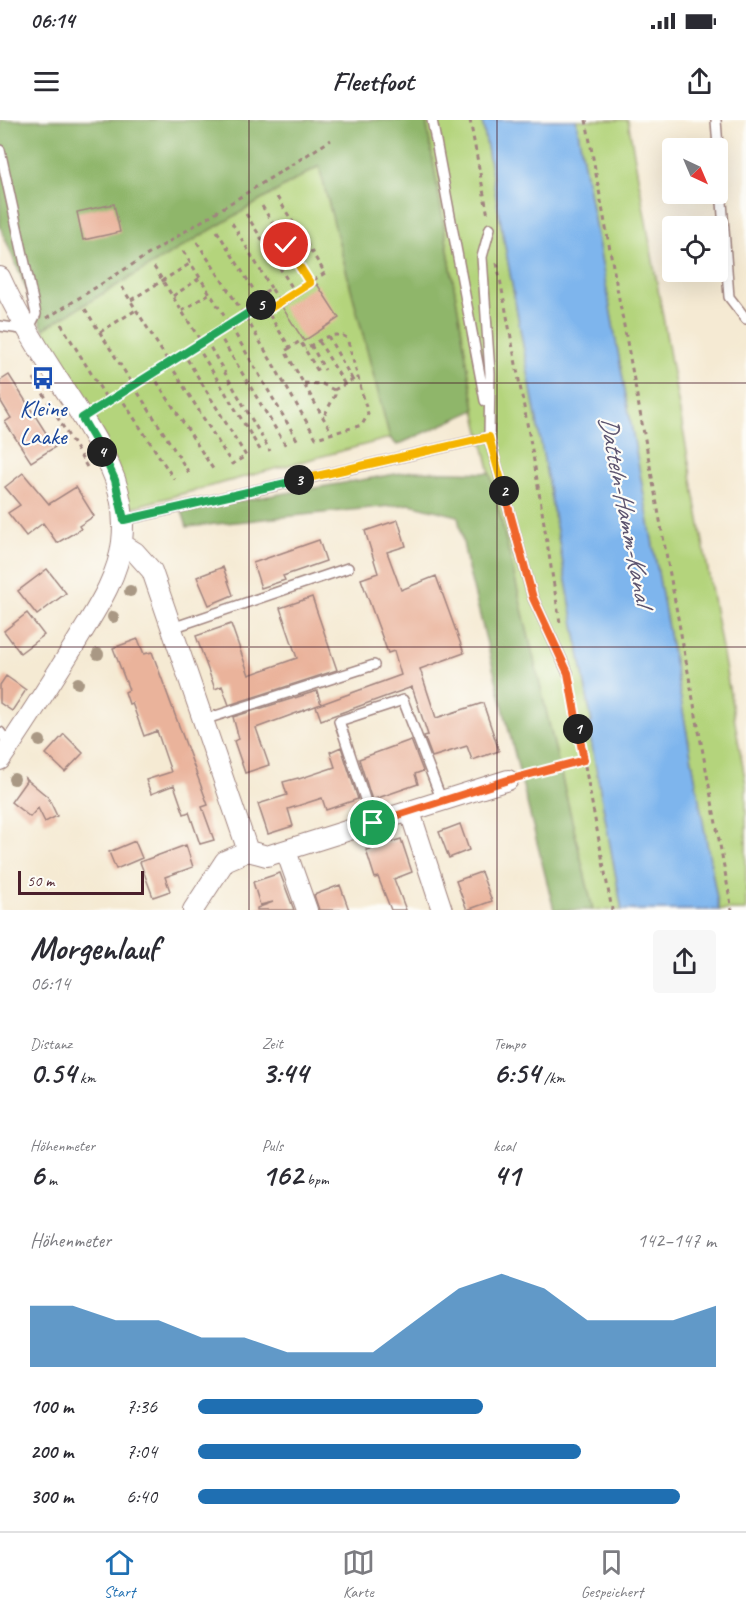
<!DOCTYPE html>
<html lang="de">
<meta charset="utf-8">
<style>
body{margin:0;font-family:Caveat,sans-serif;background:#f7f7f7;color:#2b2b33;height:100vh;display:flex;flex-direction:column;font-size:22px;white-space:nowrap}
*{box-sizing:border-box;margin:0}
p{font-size:20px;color:#7c7c81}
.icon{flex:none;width:33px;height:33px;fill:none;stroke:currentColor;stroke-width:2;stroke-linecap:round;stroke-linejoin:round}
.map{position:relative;height:790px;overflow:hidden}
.panel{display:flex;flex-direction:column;background:#fff;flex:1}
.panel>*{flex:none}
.needle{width:39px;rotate:136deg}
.tools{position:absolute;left:662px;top:18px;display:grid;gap:12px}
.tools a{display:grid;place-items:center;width:66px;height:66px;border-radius:6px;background:#fff;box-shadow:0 6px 24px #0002;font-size:30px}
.scale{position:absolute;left:18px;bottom:15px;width:126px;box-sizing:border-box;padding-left:6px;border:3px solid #4a1f2b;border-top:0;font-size:16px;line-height:21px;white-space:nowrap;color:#4a1f2b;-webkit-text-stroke:4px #fdfcf7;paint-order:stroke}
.pin{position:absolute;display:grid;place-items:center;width:51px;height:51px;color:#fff;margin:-26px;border:3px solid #fff;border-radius:50%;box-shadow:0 2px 6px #0007}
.km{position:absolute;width:30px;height:30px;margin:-15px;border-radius:50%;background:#222;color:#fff;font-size:16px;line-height:30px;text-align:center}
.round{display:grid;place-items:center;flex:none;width:63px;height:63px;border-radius:6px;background:#f7f7f7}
.head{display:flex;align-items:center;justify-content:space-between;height:102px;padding:0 30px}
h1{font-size:33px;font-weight:600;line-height:45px}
.stats{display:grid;grid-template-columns:repeat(3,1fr);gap:9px;height:102px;padding:6px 30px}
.stats div{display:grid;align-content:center}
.stats b{font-size:30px;font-weight:600}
.stats small{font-size:16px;font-weight:400}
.stats p{font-size:16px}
.chart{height:168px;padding:12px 30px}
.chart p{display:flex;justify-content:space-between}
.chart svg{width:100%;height:108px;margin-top:6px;fill:#1f6fb2;opacity:.7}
ul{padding:0 30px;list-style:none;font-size:20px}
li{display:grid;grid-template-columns:96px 72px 1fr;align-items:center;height:45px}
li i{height:15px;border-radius:8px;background:#1f6fb2}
.status{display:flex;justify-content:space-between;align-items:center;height:42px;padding:0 30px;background:#fff;direction:ltr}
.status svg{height:16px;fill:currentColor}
header{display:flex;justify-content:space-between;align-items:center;height:78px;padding:0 30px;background:#fff;font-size:27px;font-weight:600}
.tab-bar{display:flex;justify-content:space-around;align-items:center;height:84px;border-top:2px solid #e1e1e2;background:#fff;font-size:16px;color:#7c7c81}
.tab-bar a{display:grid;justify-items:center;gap:3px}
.tab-bar .selected{color:#1f6fb2}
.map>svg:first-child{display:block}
</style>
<div class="status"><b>06:14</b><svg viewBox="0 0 49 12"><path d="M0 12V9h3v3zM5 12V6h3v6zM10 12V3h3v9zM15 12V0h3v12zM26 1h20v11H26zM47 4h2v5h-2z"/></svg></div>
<header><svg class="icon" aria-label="menu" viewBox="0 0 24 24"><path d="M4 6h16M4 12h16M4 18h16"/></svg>Fleetfoot<svg class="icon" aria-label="share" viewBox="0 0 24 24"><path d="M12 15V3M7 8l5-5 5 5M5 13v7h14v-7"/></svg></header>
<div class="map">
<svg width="746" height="790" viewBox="0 0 746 790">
<rect width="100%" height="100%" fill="#fdfcf7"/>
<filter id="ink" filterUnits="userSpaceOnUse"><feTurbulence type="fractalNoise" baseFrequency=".0167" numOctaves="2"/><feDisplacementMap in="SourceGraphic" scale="12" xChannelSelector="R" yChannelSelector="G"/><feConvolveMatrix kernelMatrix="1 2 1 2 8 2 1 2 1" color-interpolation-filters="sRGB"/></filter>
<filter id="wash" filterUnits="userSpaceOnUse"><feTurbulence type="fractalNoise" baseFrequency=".008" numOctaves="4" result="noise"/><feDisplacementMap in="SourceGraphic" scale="24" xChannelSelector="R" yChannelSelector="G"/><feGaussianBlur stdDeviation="1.35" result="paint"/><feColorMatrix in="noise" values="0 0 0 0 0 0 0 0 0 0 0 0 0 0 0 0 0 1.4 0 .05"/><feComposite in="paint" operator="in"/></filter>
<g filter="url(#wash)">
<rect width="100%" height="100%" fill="#f5ead3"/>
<path fill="#b4d47b" stroke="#7f7a53" stroke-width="1.5" d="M426,0H482L592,603L588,604L622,790H593L475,290Z
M576,0H628L746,664V790H719Z
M319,46L390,318L129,388L117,348L43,209Z"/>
<path fill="#8fb66b" stroke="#6c6a4b" stroke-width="1.5" d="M0,0H426L475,290L397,325L390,318L319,46L43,209L0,106Z
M413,351L490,353L593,790H554L468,448L458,396L410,384L187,407L182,391Z"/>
<path fill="#7eb5ed" stroke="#646a8c" stroke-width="1.5" d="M482,0H576L719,790H622L588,604L592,603Z"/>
<g id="blocks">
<path fill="#eab39b" d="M114,84L120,112L83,120L77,92Z
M317,164L339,198L304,221L282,187Z
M9,255L55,327L31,342L5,302L11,298L0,280V261Z
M23,353L49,384L76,367L94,396L79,406L81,409L57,423L43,403L26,416L8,393L20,385L5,367Z
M398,400L406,426L387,432L401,470L436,456L464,533L420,549L436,598L483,583L499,631L472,640L467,626L432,637L424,616L428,615L412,567L321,600L316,586L401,555L394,531L388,533L361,459L378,453L365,411Z
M319,420L326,441L283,456L285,460L261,468L253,443Z
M223,447L233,475L209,485L197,457Z
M47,449L66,473L37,495L18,471Z
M312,477L337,550L229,585L222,566L215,569L196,516L231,504L249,555L297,538L280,488Z
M27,493L44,515L20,533L4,511Z
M138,519L144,534L152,532L208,685L202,687L214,720L200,724L189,692L184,694L174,665L151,674L146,660L171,652L157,611L144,616L132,583L129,584L125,572L129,570L113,528Z
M6,556L26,570L12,591L0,583V565Z
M317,571L321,584L256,608L269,645L245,653L234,621L239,619L233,597Z
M64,614L83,633L65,652L46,634Z
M411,620L423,651L415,654L418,664L372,680L359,639Z
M341,627L358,679L326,690L322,678L288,689L293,706L268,714L258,684L287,675L283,662L298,658L299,659L335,647L330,632Z
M25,658L48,677L57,696L45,702L38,688L30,697L11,682L26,661Z
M460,704L469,730L449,738L439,712Z
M401,719L412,752L394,759L406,790H391L378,757L375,758L366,730Z
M135,721L142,738L116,749L109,732Z
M186,725L193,747L165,757L170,771L153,777L140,742Z
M481,752L492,781L467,790L456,761Z
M280,753L294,790H257V788L273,782L260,785L253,762Z
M340,765L349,790H319L314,775Z"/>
</g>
</g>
<g filter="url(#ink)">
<use href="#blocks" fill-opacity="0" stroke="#a0847f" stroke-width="1.5"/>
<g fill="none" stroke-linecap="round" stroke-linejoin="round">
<g stroke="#a0847f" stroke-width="12">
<path id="lane" d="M432,0L485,281
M716,0L729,177L746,199
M0,30L36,194L28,210L0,206
M490,108L482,137L490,253L489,317L533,478L568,553
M124,400L489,317
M172,508L348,448
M203,600L374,545
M0,612L10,625
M373,703L339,601L403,580L442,681"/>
</g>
<g stroke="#a0847f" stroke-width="22">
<path id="street" d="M0,157C15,190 34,222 54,253C73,283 95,314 110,347C121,371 125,396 122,422C118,458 95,491 77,521C52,561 27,601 0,640
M122,424L135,432L152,451L248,731
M410,692L442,790
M248,731L267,736L508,660
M286,731L307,790
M193,790L225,741L248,731"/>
</g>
<path stroke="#a0847f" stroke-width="3" stroke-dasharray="4.5 4.5" stroke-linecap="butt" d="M470,0L488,96
M586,0L732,790
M277,77L325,153L280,181
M262,86L310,163
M246,94L295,172
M232,103L271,168
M217,111L290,228L300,221L319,253
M197,122L245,196L316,318L362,305L368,294L347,218C334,209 316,222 305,229
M183,131L230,205L299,323
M497,143L533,335L560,503
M154,147L202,223
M122,167L232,344L246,336L184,234
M173,176L200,158
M257,177L271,168L280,181L266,191
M131,180L191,143
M85,189L191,356
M182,191L210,173
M47,198L331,20
M61,204L108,281
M100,212L136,190
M218,213L286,326
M328,216L352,259
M206,220L270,331
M319,221L344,263
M311,225L325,250
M197,226L262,333
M290,228L285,231L332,313
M152,254L213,349
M34,258L87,347
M304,263L322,264L334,270L335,275L323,298
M334,270L358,257
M119,275L174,359
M97,289L262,185
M570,566L612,790
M524,655L584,640"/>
<use href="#lane" stroke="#fff" stroke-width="9"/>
<use href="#street" stroke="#fff" stroke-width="20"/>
</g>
<g fill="#a99884">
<circle cx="130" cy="471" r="6"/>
<circle cx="113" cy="497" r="6"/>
<circle cx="98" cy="534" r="6"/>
<circle cx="78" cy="563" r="6"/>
<circle cx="40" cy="621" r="6"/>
<circle cx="14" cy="659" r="6"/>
</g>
</g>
<g fill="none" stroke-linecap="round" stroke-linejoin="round" filter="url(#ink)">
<g stroke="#fff" stroke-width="12">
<path id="split-1" d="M373,703L508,660L584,640L578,609"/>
</g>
<g stroke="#fff" stroke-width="12">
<path id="split-2" d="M504,371L533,478L568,553L578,609"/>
</g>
<g stroke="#fff" stroke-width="12">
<path id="split-3" d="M299,360L489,317L504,371"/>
</g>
<g stroke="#fff" stroke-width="12">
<path id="split-4" d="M102,332L115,360L124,400L299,360"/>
</g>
<g stroke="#fff" stroke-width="12">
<path id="split-5" d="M102,332L82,298L261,185"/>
</g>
<g stroke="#fff" stroke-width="12">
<path id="split-6" d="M261,185L266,191L310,163L286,125"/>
</g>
<use href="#split-1" stroke="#f0652b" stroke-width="8"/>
<use href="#split-2" stroke="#f0652b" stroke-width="8"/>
<use href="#split-3" stroke="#f5b400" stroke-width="8"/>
<use href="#split-4" stroke="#22a559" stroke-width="8"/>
<use href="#split-5" stroke="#22a559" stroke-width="8"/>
<use href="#split-6" stroke="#f5b400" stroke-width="8"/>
</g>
<path fill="none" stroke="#4a1f2b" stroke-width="1.5" stroke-opacity="0.55" d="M249,0V790M497,0V790M0,263H746M0,527H746"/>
<defs>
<g id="bus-bare" transform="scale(1.8)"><path d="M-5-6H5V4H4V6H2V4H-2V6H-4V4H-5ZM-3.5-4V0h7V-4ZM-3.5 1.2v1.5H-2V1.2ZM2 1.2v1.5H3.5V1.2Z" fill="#1a4fb4" stroke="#fdfcf7" stroke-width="2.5" paint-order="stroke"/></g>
</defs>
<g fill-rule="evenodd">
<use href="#bus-bare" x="43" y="258"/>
</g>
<g text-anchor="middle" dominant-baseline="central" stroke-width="4.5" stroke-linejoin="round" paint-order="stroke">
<g font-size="24" fill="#164399" stroke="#fdfcf7">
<text x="43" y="288">Kleine<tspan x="43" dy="28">Laake</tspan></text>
</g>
<g font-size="26" font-style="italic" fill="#5c546f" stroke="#fdfcf7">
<text transform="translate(626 390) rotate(79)">Datteln-Hamm-Kanal</text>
</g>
</g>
</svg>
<div class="tools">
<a><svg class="needle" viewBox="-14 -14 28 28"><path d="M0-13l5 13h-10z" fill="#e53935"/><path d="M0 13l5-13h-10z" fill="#7c7c81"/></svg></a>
<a><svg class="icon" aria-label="locate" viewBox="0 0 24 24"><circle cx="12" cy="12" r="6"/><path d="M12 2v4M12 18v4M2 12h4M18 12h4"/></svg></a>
</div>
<div class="scale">50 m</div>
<div class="pin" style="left:373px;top:703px;background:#1e9e55"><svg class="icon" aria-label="arrive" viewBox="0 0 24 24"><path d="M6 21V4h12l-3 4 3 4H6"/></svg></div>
<div class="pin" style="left:286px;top:125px;background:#d93025"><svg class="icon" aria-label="check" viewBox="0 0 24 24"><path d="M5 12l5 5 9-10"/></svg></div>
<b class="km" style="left:578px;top:609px">1</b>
<b class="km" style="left:504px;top:371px">2</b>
<b class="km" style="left:299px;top:360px">3</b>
<b class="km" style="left:102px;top:332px">4</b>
<b class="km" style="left:261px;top:185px">5</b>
</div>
<section class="panel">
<div class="head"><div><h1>Morgenlauf</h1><p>06:14</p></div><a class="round"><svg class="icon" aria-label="share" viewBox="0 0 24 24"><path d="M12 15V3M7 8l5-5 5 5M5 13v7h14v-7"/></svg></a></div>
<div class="stats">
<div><p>Distanz</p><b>0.54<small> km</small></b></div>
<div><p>Zeit</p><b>3:44</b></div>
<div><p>Tempo</p><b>6:54<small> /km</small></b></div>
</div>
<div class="stats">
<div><p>Höhenmeter</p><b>6<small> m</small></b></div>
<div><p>Puls</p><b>162<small> bpm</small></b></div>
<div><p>kcal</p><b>41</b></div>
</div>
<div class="chart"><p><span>Höhenmeter</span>142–147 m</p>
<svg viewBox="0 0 160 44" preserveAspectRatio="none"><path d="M0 44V19L10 19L20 25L30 25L40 32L50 32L60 38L70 38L80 38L90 25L100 12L110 6L120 12L130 25L140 25L150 25L160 19V44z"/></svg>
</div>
<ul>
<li><b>100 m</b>7:36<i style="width:55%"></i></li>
<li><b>200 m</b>7:04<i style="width:74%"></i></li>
<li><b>300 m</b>6:40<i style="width:93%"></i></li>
</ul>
</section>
<nav class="tab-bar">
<a class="selected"><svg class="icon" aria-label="home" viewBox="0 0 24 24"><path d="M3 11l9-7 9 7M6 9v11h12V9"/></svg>Start</a>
<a><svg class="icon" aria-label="map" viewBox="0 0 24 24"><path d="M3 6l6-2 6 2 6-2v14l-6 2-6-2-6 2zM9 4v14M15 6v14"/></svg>Karte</a>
<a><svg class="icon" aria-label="saved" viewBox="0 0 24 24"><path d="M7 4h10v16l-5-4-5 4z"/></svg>Gespeichert</a>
</nav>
